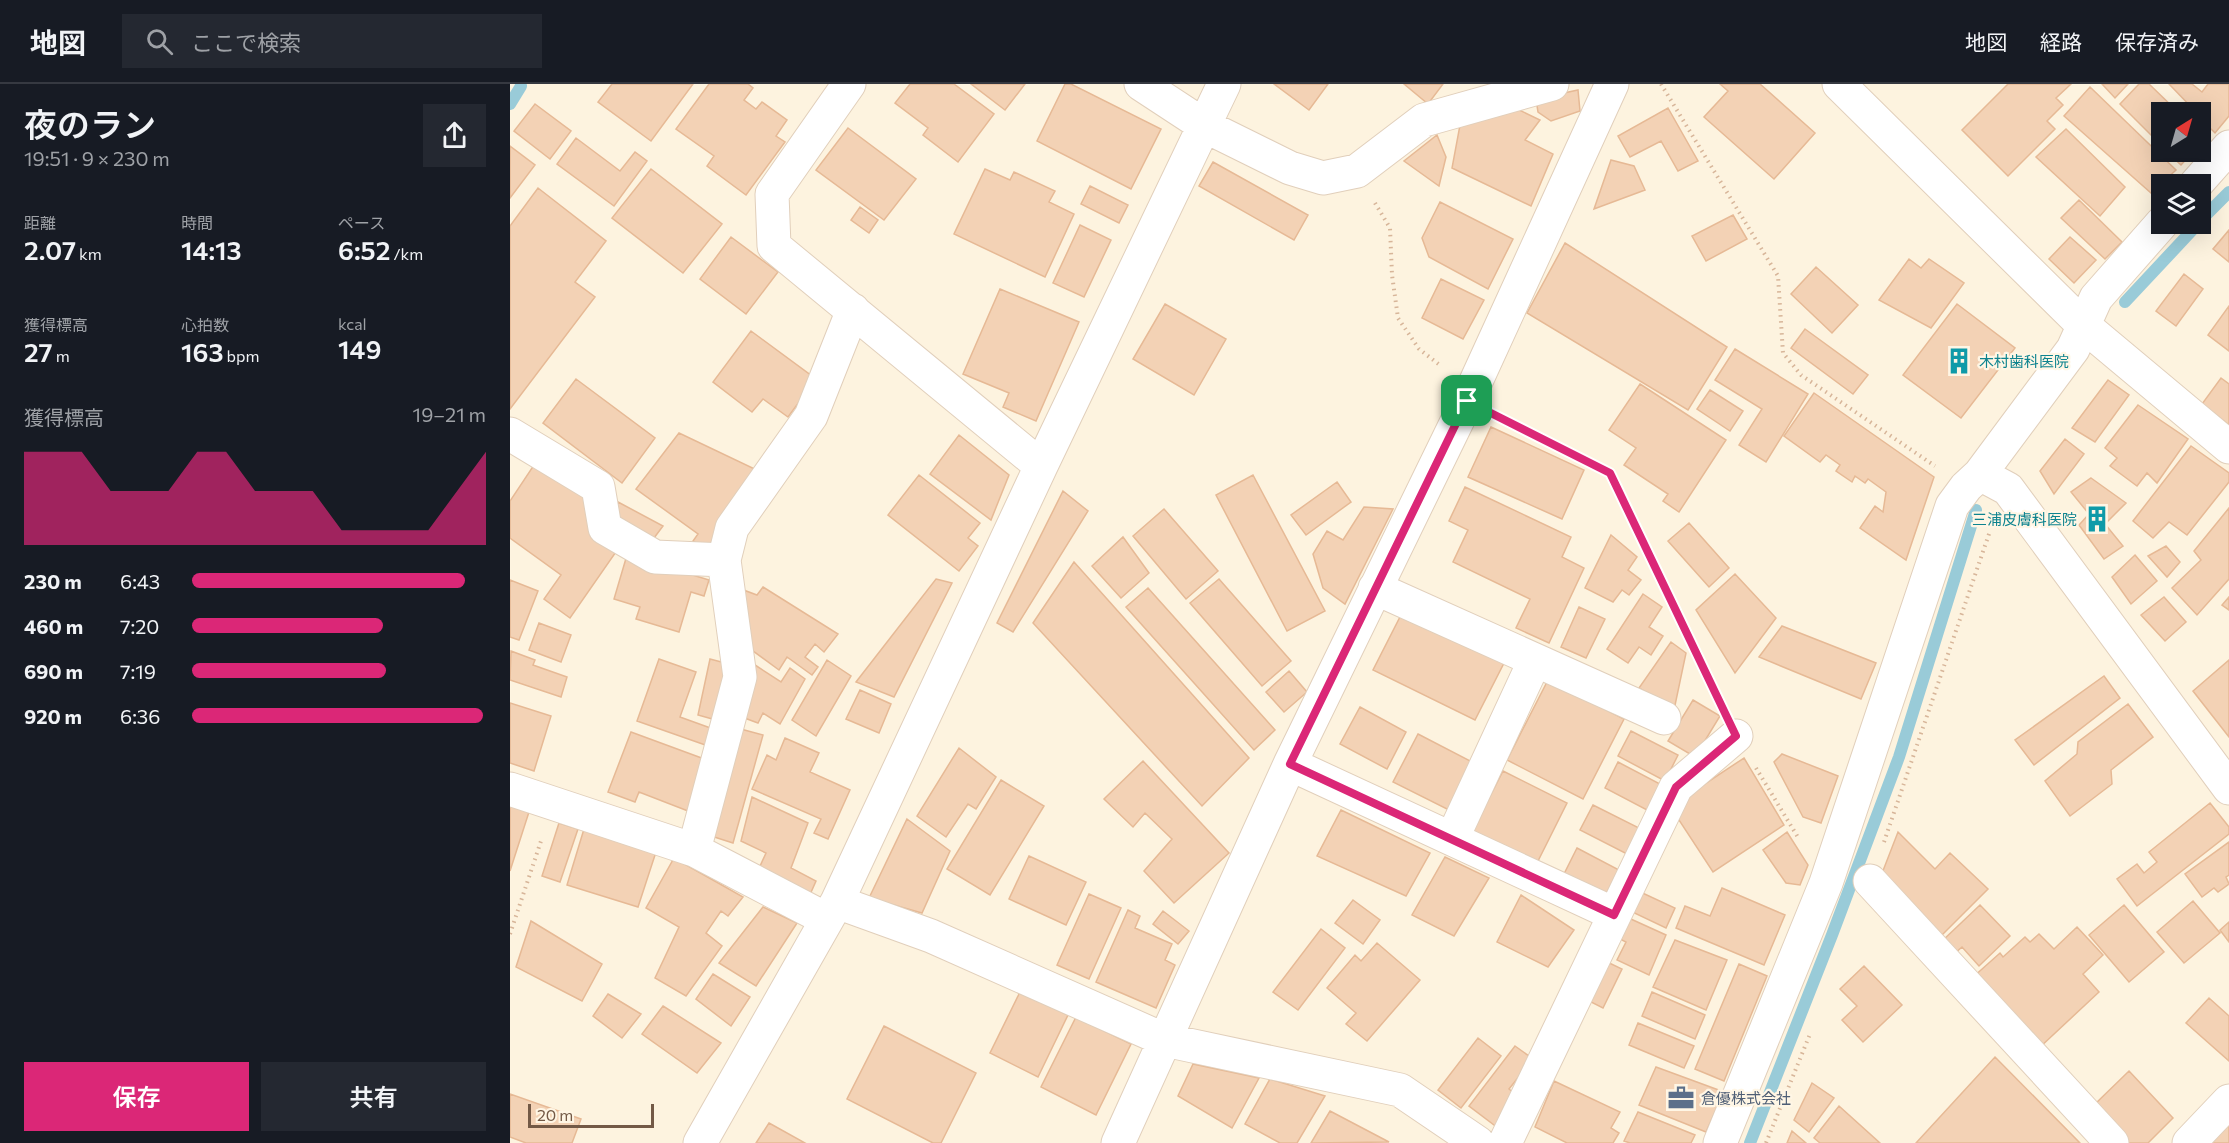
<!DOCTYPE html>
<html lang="ja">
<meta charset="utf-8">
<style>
body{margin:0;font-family:Commissioner,"Noto Sans JP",sans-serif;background:#242831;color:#f1f3f6;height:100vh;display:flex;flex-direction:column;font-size:22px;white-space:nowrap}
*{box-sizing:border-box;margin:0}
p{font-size:20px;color:#9ea1a6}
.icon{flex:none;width:33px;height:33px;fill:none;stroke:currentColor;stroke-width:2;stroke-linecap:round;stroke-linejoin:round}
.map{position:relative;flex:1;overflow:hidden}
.details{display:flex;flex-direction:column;background:#171b24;width:510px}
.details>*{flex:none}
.needle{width:39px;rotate:37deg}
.buttons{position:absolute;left:1641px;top:18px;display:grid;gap:12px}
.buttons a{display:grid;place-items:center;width:60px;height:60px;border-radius:0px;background:#171b24;box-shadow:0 6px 24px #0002;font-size:30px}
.scale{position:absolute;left:18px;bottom:15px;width:126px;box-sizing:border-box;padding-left:6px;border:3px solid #735946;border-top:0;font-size:16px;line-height:21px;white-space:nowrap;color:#735946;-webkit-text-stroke:4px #fff6e5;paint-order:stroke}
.pin{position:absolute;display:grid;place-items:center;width:51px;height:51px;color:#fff;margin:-26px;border-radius:12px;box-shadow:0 3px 9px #0006}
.round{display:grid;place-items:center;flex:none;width:63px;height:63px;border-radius:0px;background:#242831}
.summary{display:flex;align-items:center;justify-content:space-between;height:102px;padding:0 24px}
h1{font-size:33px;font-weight:600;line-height:45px}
.stats{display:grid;grid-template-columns:repeat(3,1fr);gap:9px;height:102px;padding:6px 24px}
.stats div{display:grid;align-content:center}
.stats b{font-size:26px;font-weight:600}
.stats small{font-size:16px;font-weight:400}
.stats p{font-size:16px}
.chart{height:168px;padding:12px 24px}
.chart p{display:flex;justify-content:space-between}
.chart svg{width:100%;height:108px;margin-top:6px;fill:#db2777;opacity:.7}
.action{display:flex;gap:12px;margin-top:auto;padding:12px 24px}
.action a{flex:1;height:69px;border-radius:0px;background:#db2777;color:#fff;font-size:24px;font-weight:600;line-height:69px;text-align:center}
.action a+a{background:#242831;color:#f1f3f6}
ul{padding:0 24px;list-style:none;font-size:20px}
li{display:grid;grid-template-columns:96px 72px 1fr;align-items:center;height:45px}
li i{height:15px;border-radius:8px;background:#db2777}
header{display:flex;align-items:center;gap:36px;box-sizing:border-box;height:84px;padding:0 30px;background:#171b24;border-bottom:2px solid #363941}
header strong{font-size:28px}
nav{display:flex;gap:33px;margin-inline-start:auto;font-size:21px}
.search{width:420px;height:54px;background:#242831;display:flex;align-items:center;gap:15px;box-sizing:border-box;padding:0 21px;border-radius:0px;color:#9ea1a6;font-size:22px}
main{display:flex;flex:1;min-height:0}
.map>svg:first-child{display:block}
</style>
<header>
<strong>地図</strong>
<div class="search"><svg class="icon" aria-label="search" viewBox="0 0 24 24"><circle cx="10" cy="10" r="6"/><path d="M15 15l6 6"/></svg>ここで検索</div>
<nav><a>地図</a><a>経路</a><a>保存済み</a></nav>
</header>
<main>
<section class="details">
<div class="summary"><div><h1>夜のラン</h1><p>19:51 · 9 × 230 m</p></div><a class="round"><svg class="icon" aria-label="share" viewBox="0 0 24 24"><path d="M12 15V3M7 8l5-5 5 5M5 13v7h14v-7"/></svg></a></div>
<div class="stats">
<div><p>距離</p><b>2.07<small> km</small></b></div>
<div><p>時間</p><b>14:13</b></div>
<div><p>ペース</p><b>6:52<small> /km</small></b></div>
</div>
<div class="stats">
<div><p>獲得標高</p><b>27<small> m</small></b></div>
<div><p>心拍数</p><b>163<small> bpm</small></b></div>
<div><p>kcal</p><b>149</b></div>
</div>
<div class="chart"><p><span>獲得標高</span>19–21 m</p>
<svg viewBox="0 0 160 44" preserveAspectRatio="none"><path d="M0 44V6L10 6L20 6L30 22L40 22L50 22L60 6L70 6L80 22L90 22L100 22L110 38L120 38L130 38L140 38L150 22L160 6V44z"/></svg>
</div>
<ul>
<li><b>230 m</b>6:43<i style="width:93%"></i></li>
<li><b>460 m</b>7:20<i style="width:65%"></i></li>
<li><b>690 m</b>7:19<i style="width:66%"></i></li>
<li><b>920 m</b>6:36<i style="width:99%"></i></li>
</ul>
<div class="action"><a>保存</a><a>共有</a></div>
</section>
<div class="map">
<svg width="1719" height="1059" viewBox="0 0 1719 1059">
<rect width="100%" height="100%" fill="#fdf3df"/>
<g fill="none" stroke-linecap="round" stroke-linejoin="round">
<path stroke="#99cbd8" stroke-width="12" d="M0,20L11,2
M1690,137L1719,108
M1615,218L1688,140
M1240,1059L1322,851L1389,673L1466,426"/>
</g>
<path fill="#f3d2b5" stroke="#e6b995" stroke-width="1.5" d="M102,0H183L141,57L88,18Z
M199,0H238L243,4L234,16L246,25L252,18L277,36L266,52L275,58L236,111L197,82L204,72L166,45Z
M400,0H444L484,30L448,78L413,51L418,44L385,19Z
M461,0H515L495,26Z
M555,0H561L651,45L621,105L527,57Z
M764,0H818L799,26Z
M894,0H933L918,20Z
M1210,0H1250L1305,49L1264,95L1194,33L1218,7Z
M1498,0H1561L1546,14L1553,21L1537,37L1545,45L1498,92L1452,46Z
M1592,0H1618L1605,14Z
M1629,0H1639L1668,28H1652V62L1610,20Z
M1659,0H1682L1692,8L1698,0H1719V32L1705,49L1690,34V28H1686Z
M1580,3L1666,86L1641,109L1554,32Z
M1068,6L1070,27L1041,37L1028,28L1026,15Z
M25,20L61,47L40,75L4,47Z
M1005,24L1030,36L1015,56L1043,70L1021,122L942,84L950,41Z
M1158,24L1188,77L1168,87L1151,57L1120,73L1108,52Z
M338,44L406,95L374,136L306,86Z
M1556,45L1615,103L1590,132L1526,73Z
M927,51L936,73L929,102L894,77Z
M66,54L110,87L125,68L137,77L104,122L47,80Z
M0,62L25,81L0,114Z
M1657,68H1683L1671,81Z
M1101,76L1124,82L1135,106L1084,125Z
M703,78L798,131L784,156L689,102Z
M141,85L212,140L173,189L102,134Z
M475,85L500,96L504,88L545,107L539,118L564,130L535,193L444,150Z
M580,102L618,121L609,139L571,120Z
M28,104L96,157L65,198L85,213L0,325V142Z
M1569,116L1612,158L1595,175L1551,134Z
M930,118L1003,155L978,205L919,173L912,154Z
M350,123L368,136L359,149L341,136Z
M1223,131L1237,155L1196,177L1182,152Z
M570,141L601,156L574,213L543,199Z
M1719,146V178L1703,165Z
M221,153L268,188L236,230L190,195Z
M1560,153L1586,176L1564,199L1539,175Z
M1055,159L1217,263L1178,326L1017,229Z
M1399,175L1411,184L1419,175L1454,199L1421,244L1369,216Z
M1306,183L1348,221L1322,249L1281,210Z
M1674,190L1693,205L1666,242L1646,227Z
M931,195L974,216L953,255L912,234Z
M490,205L569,238L526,337L493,323L499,309L453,290Z
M655,220L716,255L684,311L623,275Z
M1447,220L1505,264L1451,334L1393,291Z
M1719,222V267L1698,251Z
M1295,245L1358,291L1343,310L1281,264Z
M241,247L306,295L278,333L253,315L242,328L203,298Z
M1225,265L1298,310L1256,378L1229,361L1252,325L1205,296Z
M1711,294L1719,300V341L1692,320Z
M66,295L145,354L112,399L33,339Z
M1598,296L1619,311L1585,358L1562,344Z
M1130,300L1216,356L1169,428L1153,417L1158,410L1114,381L1126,364L1099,346Z
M1200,306L1233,327L1220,347L1187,325Z
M1304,309L1424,393L1396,476L1350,444L1365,422L1373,428L1376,408L1358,395L1355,399L1345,392L1342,398L1326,387L1330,381L1316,371L1310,378L1274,352Z
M1628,321L1678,355L1647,399L1637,389L1627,402L1600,382L1607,374L1595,364Z
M981,343L1074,386L1052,435L958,393Z
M169,349L251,388L197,467L183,457L188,450L126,405Z
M449,351L499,391L481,436L420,390Z
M1555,355L1574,370L1544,410L1530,387Z
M1681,362L1719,389V398L1677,451L1659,438L1643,454L1623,437Z
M26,378L79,411L108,465L60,534L34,515L51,491L0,454V417Z
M409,391L470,439L458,454L468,462L449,487L378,431Z
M743,391L815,527L777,547L706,411Z
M1581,394L1616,419L1595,440L1613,462L1594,475L1569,441L1579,430L1561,408Z
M827,398L841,418L796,451L781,431Z
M955,403L1061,453L1052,473L1074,484L1039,559L1006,544L1020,515L943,478L958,446L939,437Z
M553,407L578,427L503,548L487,539Z
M108,418L153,442L144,454L103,431Z
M854,423L883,425L835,520L813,504L803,470L817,447L833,456Z
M1719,424V495L1687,531L1662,504L1691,476L1684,467Z
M654,425L708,487L676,515L623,452Z
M1179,439L1219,484L1199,503L1158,457Z
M1101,451L1127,473L1118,486L1131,496L1119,511L1112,506L1103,518L1075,504Z
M613,453L639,489L611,514L582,482Z
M1656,462L1670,478L1657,493L1638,472Z
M117,471L199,496L194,512L181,508L169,548L126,535L130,523L104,515Z
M1625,471L1647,497L1621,520L1602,493Z
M564,478L739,674L692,722L523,539Z
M1225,490L1266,534L1225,589L1186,526Z
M426,495L442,499L384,613L346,598Z
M709,495L781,577L752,602L680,519Z
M0,496L28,507L9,556L0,553Z
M253,503L328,550L314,568L305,560L295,573L308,583L302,591L277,573L269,586L235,561L228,504L247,511Z
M638,504L765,646L744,666L616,523Z
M1133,510L1152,523L1139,543L1153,552L1141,571L1129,563L1118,579L1097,565Z
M1654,513L1676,538L1655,557L1631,531Z
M1719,513V526L1712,521Z
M1069,523L1095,535L1076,574L1051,563Z
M892,529L994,579L965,636L863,586Z
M29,539L61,551L51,578L19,566Z
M1272,542L1366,579L1351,615L1249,573Z
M1161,558L1176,569L1164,626L1129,604Z
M1,567L25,576L23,581L57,593L51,613L0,596Z
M149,575L186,588L170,633L206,646L201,663L127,637Z
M200,575L219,580L206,636L188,631Z
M317,576L341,592L306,652L282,636Z
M1719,576V653L1683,607Z
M242,579L271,598L280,584L295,595L270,640L253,629L248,639L229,632Z
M779,587L797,608L774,628L756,608Z
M1594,592L1610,614L1524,681L1505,656Z
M1038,596L1114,635L1073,715L997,676Z
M350,606L381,620L369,649L336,635Z
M1183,616L1210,632L1185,673L1158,657Z
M0,619L41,632L24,687L0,679Z
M1618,620L1643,653L1601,686L1602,700L1560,732L1535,697L1567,670L1568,658Z
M850,623L896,648L877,685L830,660Z
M227,644L253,651L223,759L198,751Z
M1121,647L1168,671L1155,697L1108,672Z
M121,648L197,676L178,727L129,708L125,718L98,708Z
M908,650L966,680L941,727L883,698Z
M275,654L309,669L300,688L340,706L318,755L304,749L311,735L242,705L257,671L266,676Z
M449,664L486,693L466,725L458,720L436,753L407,732Z
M1272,670L1328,692L1311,739L1293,733L1264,678Z
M1234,674L1274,741L1203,788L1167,733L1175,713Z
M633,677L719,769L664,819L634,787L662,755L635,729L623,743L594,715Z
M1108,678L1150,700L1137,726L1095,704Z
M993,687L1057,719L1027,779L962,747Z
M491,696L534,722L480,811L437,785Z
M242,713L298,739L281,784L306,797L298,815L246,791L256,769L231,757Z
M1700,719L1719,743V750L1627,822L1607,795L1627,780L1634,789L1647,778L1639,768Z
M0,721L19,728L0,787Z
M1083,721L1129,744L1117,770L1070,746Z
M831,726L920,769L896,812L807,772Z
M397,735L440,767L412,829L359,814Z
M49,739L68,745L50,798L32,792Z
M74,745L146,768L128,823L57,801Z
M1277,748L1298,781L1290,801L1276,799L1253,766Z
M1388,748L1425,785L1440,769L1478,805L1428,855L1369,797Z
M1719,758V791L1716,793L1719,800L1708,808L1704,804L1692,813L1675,790Z
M1067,764L1109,786L1095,812L1054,790Z
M519,772L576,798L556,841L499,815Z
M935,773L979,794L944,852L902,831Z
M164,774L233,813L218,832L211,827L196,849L212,862L176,912L145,894L169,843L136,824Z
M1212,804L1275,831L1254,881L1166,844L1175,822L1200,832Z
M1126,806L1165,824L1156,844L1116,825Z
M579,810L611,824L579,895L547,881Z
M1011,811L1064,846L1038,883L987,858Z
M843,816L870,836L853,860L825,839Z
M1683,817L1710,849L1674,879L1647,848Z
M1470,821L1500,852L1469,882L1452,863L1443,871L1431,858Z
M1614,821L1654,868L1619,898L1579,851Z
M253,823L287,839L246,902L209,879Z
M618,826L630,832L625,844L662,860L655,876L665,881L646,924L586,898Z
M653,827L679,847L668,860L643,840Z
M1112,831L1156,851L1139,891L1107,876L1116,858L1104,852Z
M21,837L92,880L72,917L6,883Z
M1719,838V858L1710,846Z
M1567,843L1593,871L1573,890L1589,908L1528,965L1462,894L1490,869L1493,873L1515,853L1520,858L1529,850L1544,865Z
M811,845L835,864L788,926L763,908Z
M1165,856L1217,876L1196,926L1143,903Z
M867,859L910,896L857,957L836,940L846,929L817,904L845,871L851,877Z
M1093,876L1112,885L1093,924L1075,915Z
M1229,880L1257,892L1214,997L1185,985Z
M1354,882L1392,921L1353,958L1332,936L1347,922L1330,905Z
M203,890L240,913L221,942L186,915Z
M510,908L558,931L528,993L480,969Z
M1142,908L1195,931L1185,955L1132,932Z
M98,910L131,930L112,954L83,932Z
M1699,914L1719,932V977L1676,939Z
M153,922L211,959L187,989L132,950Z
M566,933L621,960L586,1031L531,1003Z
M1128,939L1184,962L1174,984L1119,961Z
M374,942L466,989L431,1059H423L337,1015Z
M968,954L991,972L951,1024L928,1006Z
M1005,962L1023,975L999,1005L1011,1015L988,1044L959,1022Z
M1485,973L1570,1059H1406Z
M683,980L749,994L722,1044L668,1012Z
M1146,983L1214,1008L1196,1048L1129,1021Z
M1619,987L1663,1034L1638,1059H1617L1583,1022Z
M760,995L815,1012L787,1059H770L735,1040Z
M1044,997L1110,1028L1101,1044L1109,1049L1103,1059H1057L1025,1043Z
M1302,999L1324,1014L1299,1048L1284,1036Z
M0,1010L71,1035L62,1059H16L0,1053Z
M1329,1022L1370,1059H1310L1304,1054Z
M820,1027L879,1058L801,1059Z
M1128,1028L1185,1051L1181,1059H1120L1114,1057Z
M1719,1031V1059H1691Z
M259,1039L295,1059H246Z
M1282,1047L1296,1059H1277Z"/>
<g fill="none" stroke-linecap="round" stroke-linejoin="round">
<g stroke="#e1cfbb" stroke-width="35">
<path id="minor" d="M339,0L262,110L264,162L531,382
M631,0L695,42L780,84L813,94L847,87L914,36L1042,0
M1329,0L1573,241L1719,363
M1686,100L1719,63
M0,350L88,403L95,444L145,473L214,476
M1470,390L1498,405L1719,704
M865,504L1154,634
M780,680L1104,830
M0,705L184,766L316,835
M942,755L1025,576
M184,766L230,593L214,476L222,444L301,332L343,226
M1360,797L1602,1059
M327,818L421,852L655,956L890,1006L968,1059
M190,1059L327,818L531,382L714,0
M608,1059L780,680L957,317L1102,0
M995,1059L1166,703L1226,652
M1210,1059L1316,799L1442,422L1456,403L1470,390L1563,265L1586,214L1652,139
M1679,1059L1719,1017"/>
</g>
<path stroke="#d7b599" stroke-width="4" stroke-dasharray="1.5 4.5" stroke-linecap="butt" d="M1151,0L1268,192L1273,269L1291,291L1425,382
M865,119L880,144L882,191L888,234L909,265L931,282
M990,333L1100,389L1210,617
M1246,684L1289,755
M1374,758L1480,447
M0,850L32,754
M1256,1059L1300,950"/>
<use href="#minor" stroke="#fff" stroke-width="33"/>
</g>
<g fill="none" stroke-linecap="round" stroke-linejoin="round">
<g stroke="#fff" stroke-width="12">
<path id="route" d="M957,317L1100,389L1226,652L1166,703L1104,831L780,680Z"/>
</g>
<use href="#route" stroke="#db2777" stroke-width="8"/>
</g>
<defs>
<g id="building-bare" transform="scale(2.07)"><path d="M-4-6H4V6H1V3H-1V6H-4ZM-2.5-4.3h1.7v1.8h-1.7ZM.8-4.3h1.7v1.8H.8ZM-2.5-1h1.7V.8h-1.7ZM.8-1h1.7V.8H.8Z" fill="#0f9aa8" stroke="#fff6e5" stroke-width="2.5" paint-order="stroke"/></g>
<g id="office-bare" transform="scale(2.07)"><path d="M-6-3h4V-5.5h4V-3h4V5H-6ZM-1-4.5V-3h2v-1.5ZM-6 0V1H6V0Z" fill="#5c6f8a" stroke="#fff6e5" stroke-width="2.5" paint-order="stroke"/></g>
</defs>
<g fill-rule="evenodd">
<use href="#building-bare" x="1449" y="277"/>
<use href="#building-bare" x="1587" y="435"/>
<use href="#office-bare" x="1171" y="1014"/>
</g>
<g text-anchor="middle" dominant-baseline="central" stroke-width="4.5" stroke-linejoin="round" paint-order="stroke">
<g font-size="15" fill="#0d838f" stroke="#fff6e5" text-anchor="start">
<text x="1469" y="277">木村歯科医院</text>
<text x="1567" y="435" text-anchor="end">三浦皮膚科医院</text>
</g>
<g font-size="15" fill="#4e5e75" stroke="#fff6e5" text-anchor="start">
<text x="1191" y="1014">倉優株式会社</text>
</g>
</g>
</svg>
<div class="buttons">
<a><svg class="needle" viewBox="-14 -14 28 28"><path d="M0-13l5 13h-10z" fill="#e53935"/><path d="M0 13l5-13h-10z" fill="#9ea1a6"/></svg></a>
<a><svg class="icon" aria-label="layers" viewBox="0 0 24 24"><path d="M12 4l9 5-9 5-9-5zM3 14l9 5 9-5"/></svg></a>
</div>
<div class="scale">20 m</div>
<div class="pin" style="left:957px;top:317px;background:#1e9e55"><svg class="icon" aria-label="arrive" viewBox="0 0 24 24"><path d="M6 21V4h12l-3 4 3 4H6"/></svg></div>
</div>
</main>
